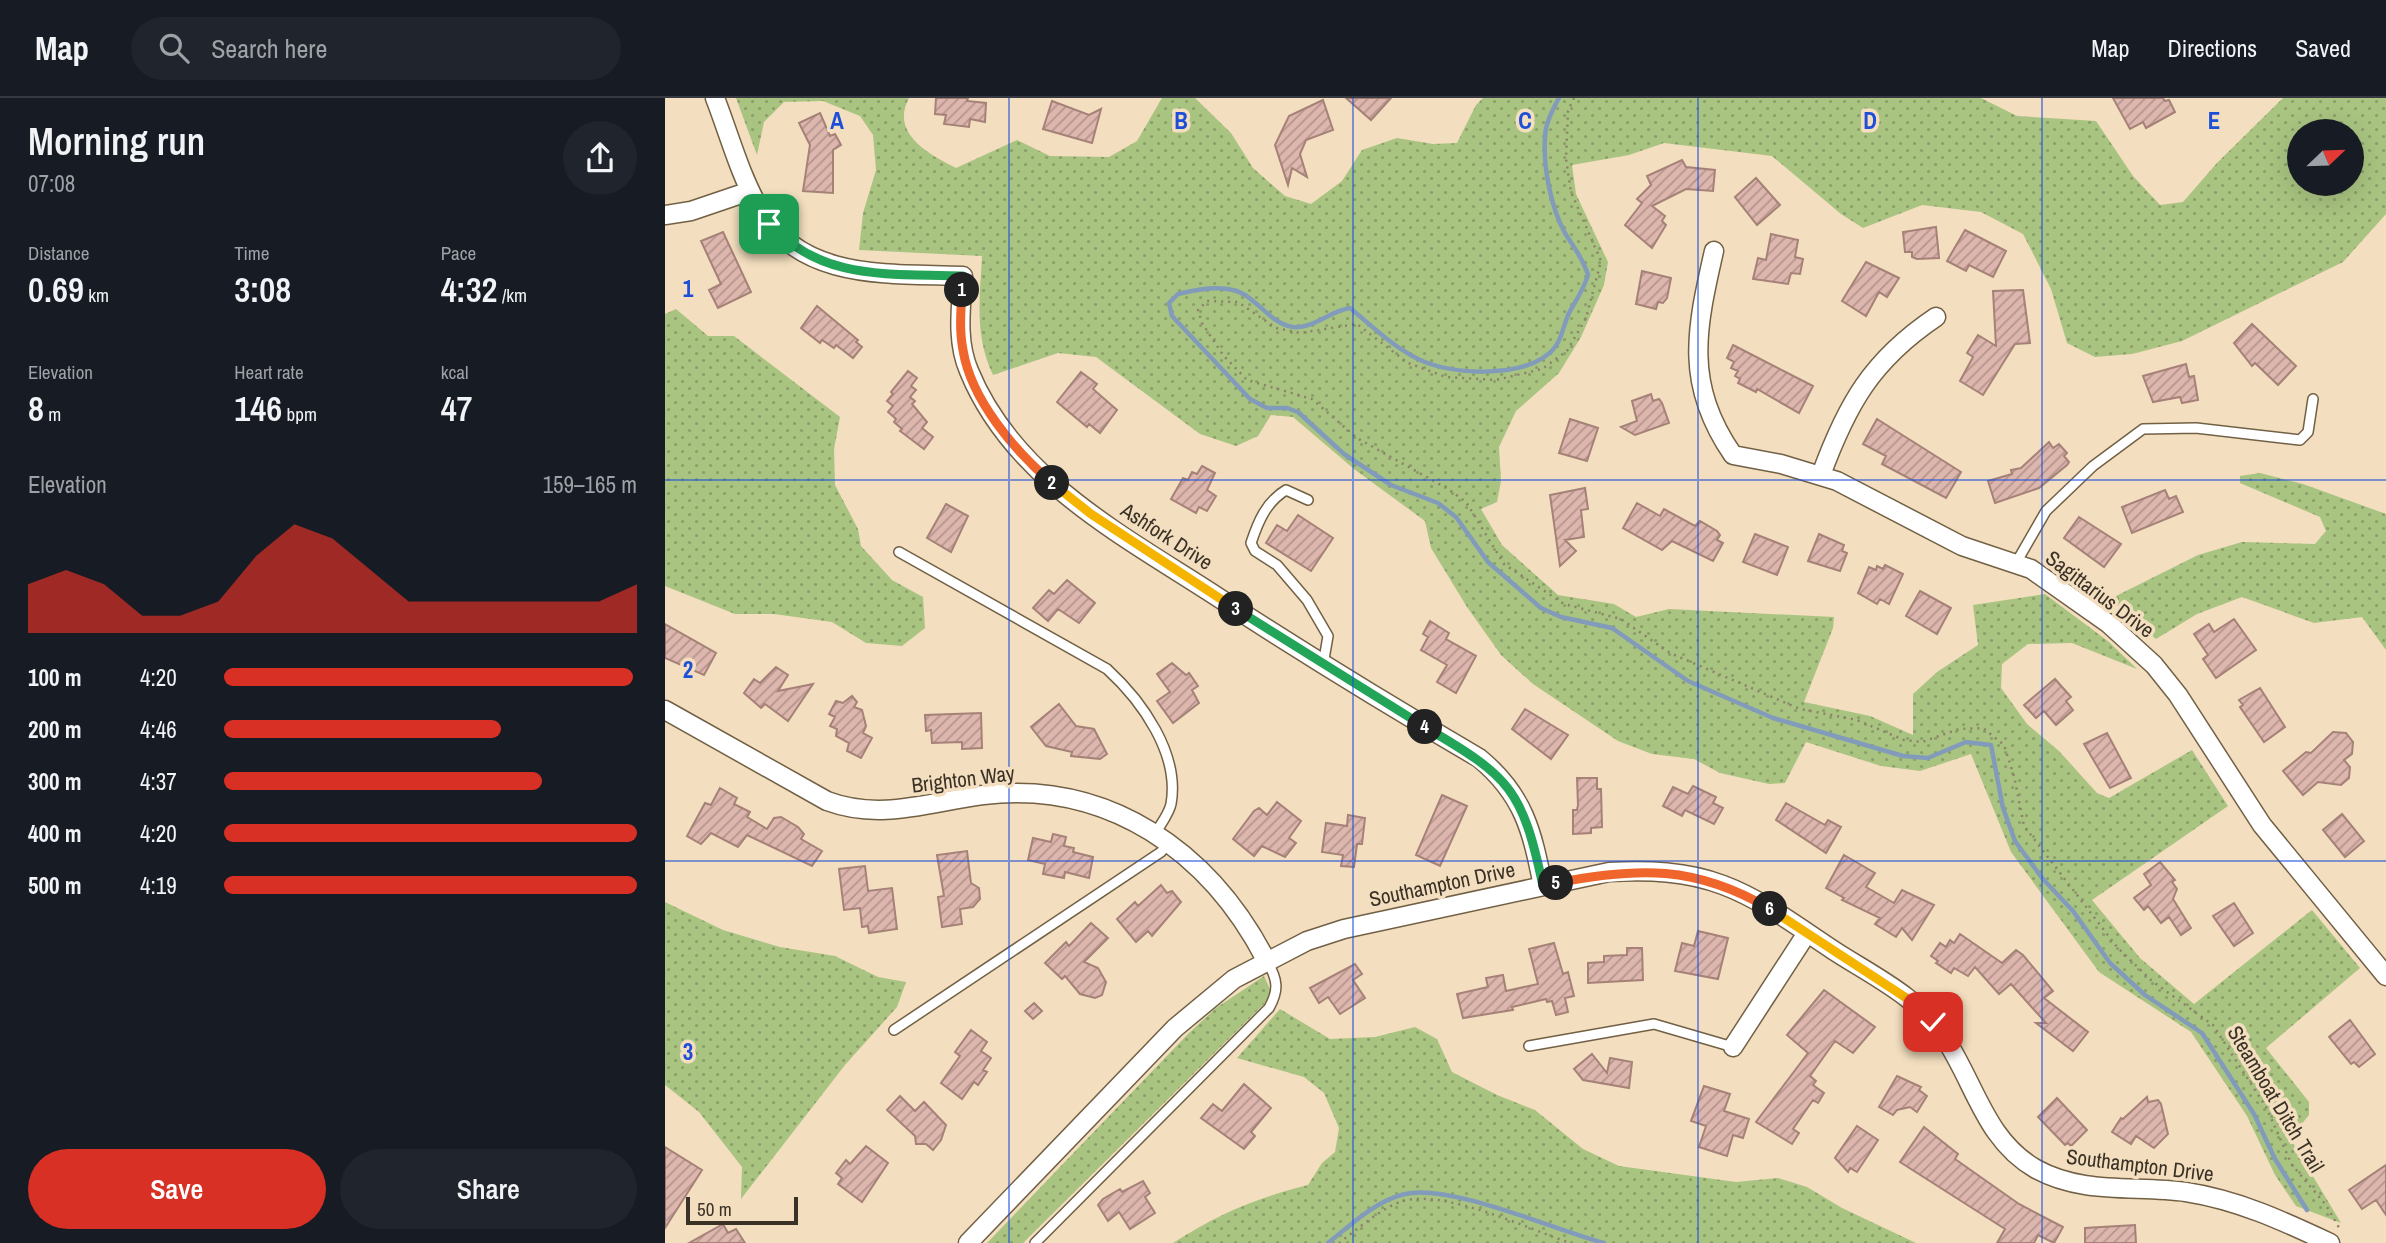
<!DOCTYPE html>
<meta charset="utf-8">
<style>
body{margin:0;font-family:"Archivo Narrow",sans-serif;background:#20242c;color:#f1f3f6;height:100vh;display:flex;flex-direction:column;font-size:26px;white-space:nowrap}
*{box-sizing:border-box;margin:0}
p{font-size:23px;color:#9ea1a6}
.icon{flex:none;width:38px;height:38px;fill:none;stroke:currentColor;stroke-width:2;stroke-linecap:round;stroke-linejoin:round}
.map{position:relative;flex:1;overflow:hidden}
.details{display:flex;flex-direction:column;background:#171b24;width:665px}
.details>*{flex:none}
.needle{width:46px;rotate:67deg}
.fabs{position:absolute;left:1622px;top:21px;display:grid;gap:14px}
.fabs a{display:grid;place-items:center;width:77px;height:77px;border-radius:50%;background:#171b24;box-shadow:0 7px 28px #0002;font-size:35px}
.scale{position:absolute;left:21px;bottom:18px;width:112px;box-sizing:border-box;padding-left:7px;border:4px solid #3a3226;border-top:0;font-size:19px;line-height:24px;white-space:nowrap;color:#3a3226;-webkit-text-stroke:5px #f3debf;paint-order:stroke}
.pin{position:absolute;display:grid;place-items:center;width:60px;height:60px;color:#fff;margin:-30px;border-radius:14px;box-shadow:0 4px 10px #0006}
.km{position:absolute;width:35px;height:35px;margin:-18px;border-radius:50%;background:#222;color:#fff;font-size:19px;line-height:35px;text-align:center}
.round{display:grid;place-items:center;flex:none;width:74px;height:74px;border-radius:37px;background:#20242c}
.headline{display:flex;align-items:center;justify-content:space-between;height:119px;padding:0 28px}
h1{font-size:38px;font-weight:600;line-height:52px}
.metrics{display:grid;grid-template-columns:repeat(3,1fr);gap:10px;height:119px;padding:7px 28px}
.metrics div{display:grid;align-content:center}
.metrics b{font-size:35px;font-weight:600}
.metrics small{font-size:19px;font-weight:400}
.metrics p{font-size:19px}
.chart{height:196px;padding:14px 28px}
.chart p{display:flex;justify-content:space-between}
.chart svg{width:100%;height:126px;margin-top:7px;fill:#d93025;opacity:.7}
.button{display:flex;gap:14px;margin-top:auto;padding:14px 28px}
.button a{flex:1;height:80px;border-radius:42px;background:#d93025;color:#fff;font-size:28px;font-weight:600;line-height:80px;text-align:center}
.button a+a{background:#20242c;color:#f1f3f6}
ul{padding:0 28px;list-style:none;font-size:23px}
li{display:grid;grid-template-columns:112px 84px 1fr;align-items:center;height:52px}
li i{height:18px;border-radius:9px;background:#d93025}
header{display:flex;align-items:center;gap:42px;box-sizing:border-box;height:98px;padding:0 35px;background:#171b24;border-bottom:2px solid #363941}
header strong{font-size:33px}
nav{display:flex;gap:38px;margin-inline-start:auto;font-size:24px}
.search{width:490px;height:63px;background:#20242c;display:flex;align-items:center;gap:18px;box-sizing:border-box;padding:0 24px;border-radius:38px;color:#9ea1a6;font-size:26px}
main{display:flex;flex:1;min-height:0}
.map>svg:first-child{display:block}
</style>
<header>
<strong>Map</strong>
<div class="search"><svg class="icon" aria-label="search" viewBox="0 0 24 24"><circle cx="10" cy="10" r="6"/><path d="M15 15l6 6"/></svg>Search here</div>
<nav><a>Map</a><a>Directions</a><a>Saved</a></nav>
</header>
<main>
<section class="details">
<div class="headline"><div><h1>Morning run</h1><p>07:08</p></div><a class="round"><svg class="icon" aria-label="share" viewBox="0 0 24 24"><path d="M12 15V3M7 8l5-5 5 5M5 13v7h14v-7"/></svg></a></div>
<div class="metrics">
<div><p>Distance</p><b>0.69<small> km</small></b></div>
<div><p>Time</p><b>3:08</b></div>
<div><p>Pace</p><b>4:32<small> /km</small></b></div>
</div>
<div class="metrics">
<div><p>Elevation</p><b>8<small> m</small></b></div>
<div><p>Heart rate</p><b>146<small> bpm</small></b></div>
<div><p>kcal</p><b>47</b></div>
</div>
<div class="chart"><p><span>Elevation</span>159–165 m</p>
<svg viewBox="0 0 160 44" preserveAspectRatio="none"><path d="M0 44V27L10 22L20 27L30 38L40 38L50 33L60 17L70 6L80 11L90 22L100 33L110 33L120 33L130 33L140 33L150 33L160 27V44z"/></svg>
</div>
<ul>
<li><b>100 m</b>4:20<i style="width:99%"></i></li>
<li><b>200 m</b>4:46<i style="width:67%"></i></li>
<li><b>300 m</b>4:37<i style="width:77%"></i></li>
<li><b>400 m</b>4:20<i style="width:100%"></i></li>
<li><b>500 m</b>4:19<i style="width:100%"></i></li>
</ul>
<div class="button"><a>Save</a><a>Share</a></div>
</section>
<div class="map">
<svg width="1721" height="1145" viewBox="0 0 1721 1145">
<defs>
<pattern id="grass-dots" width="8" height="8" patternUnits="userSpaceOnUse" patternTransform="scale(1.75)"><rect width="8" height="8" fill="#a9c481"/><path d="M2 2h.1M6 6h.1" fill="none" stroke="#8ba069" stroke-width="1.8" stroke-linecap="round"/></pattern>
<pattern id="building-hatch" width="6" height="6" patternUnits="userSpaceOnUse" patternTransform="scale(1.75)"><rect width="6" height="6" fill="#ddb6ad"/><path d="M-1 1l2-2M0 6l6-6M5 7l2-2" fill="none" stroke="#b4958d"/></pattern>
</defs>
<rect width="100%" height="100%" fill="#f3debf"/>
<path fill="url(#grass-dots)" fill-rule="evenodd" d="M71,0H244C225,35 263,56 291,70L352,42L385,58L444,59L472,43L497,0H530L566,35L588,70L620,98L646,106L677,83L697,52L732,40L768,46L792,45L811,7L818,0H1316L1352,18L1431,23L1468,78L1495,107L1518,104L1552,65L1618,0H1721V116L1678,164L1517,243L1467,256L1430,259L1402,245L1386,191L1358,136L1316,114L1257,107L1198,130L1176,116L1107,58L999,45L964,57L907,67L911,96L943,164L939,187L916,239L894,275L851,313L834,349L836,383L832,404L816,411L837,447L893,497L949,506L971,519L1004,511L1169,519L1168,530L1139,604L1205,618L1248,637V596L1272,574L1313,547L1308,507L1380,496L1444,544L1472,571L1407,545L1363,546L1337,566L1336,590L1362,626L1394,653L1432,695L1444,700L1527,652L1563,708L1427,802L1475,860L1529,906L1647,812L1695,870L1601,950L1644,1004V1017L1625,1040L1676,1125L1631,1108L1610,1077L1582,1018L1526,934L1434,874L1346,754L1306,656L1255,673L1216,668L1141,644L1120,685L1104,686L1055,675L1029,661L987,656L953,643L868,586L836,557L802,509L766,450L760,423L689,371L628,319L606,317L593,338L571,348L535,336L431,259L393,255L328,277C309,237 315,200 317,158L194,152L198,115L211,72L208,37L195,18L158,3L119,4L99,24L92,57ZM1634,33H1687V86H1634Z
M11,211L43,238H69L175,319L169,351L170,387L193,431L196,448L227,482L258,499L260,530L237,548L201,545L167,524L109,516H70L0,488V216Z
M1595,375L1638,386L1721,416V552L1697,519L1649,525L1577,499L1532,516L1491,541L1447,503L1451,498L1533,457L1577,444L1650,446L1661,433L1655,419L1575,385V378Z
M0,804L58,832L115,849L170,858L213,879L241,884L232,909L180,967L76,1101L77,1069L34,1014L0,987Z
M599,878L605,891L602,903L358,1145H322L523,936L551,910Z
M615,911L665,941L710,939L750,929L772,941L787,974L832,997L870,1012L918,1051L954,1068L1071,1084L1113,1080L1142,1089L1177,1110L1251,1145H508C553,1116 591,1100 643,1087L657,1065L670,1054L674,1030L659,995L639,979L572,960Z"/>
<g fill="none" stroke-linecap="round" stroke-linejoin="round">
<path stroke="#829bbb" stroke-width="4.5" d="M894,0C887,13 880,26 880,40C878,69 886,110 900,135C909,150 918,160 923,177C919,191 911,202 904,215C897,230 897,246 882,257C852,280 786,277 753,261C727,248 707,228 685,210C664,213 649,231 628,229C604,226 591,197 568,192C552,188 529,192 513,196L504,205L507,218L585,301L602,310H622L633,314L679,356L726,387L773,405L791,419L823,464L876,510L896,519L947,530L1023,583L1108,620L1238,658L1263,660L1301,644L1326,647L1338,710L1350,743L1377,780L1408,813L1445,865L1480,897L1537,935L1589,1016L1610,1061L1642,1112
M663,1145C687,1126 710,1103 740,1096C784,1085 893,1133 939,1145"/>
</g>
<path fill="url(#building-hatch)" stroke="#a58178" stroke-width="2" d="M271,0H303L302,3L321,5L320,24L305,21L304,29L279,26L281,17L270,16Z
M681,0H726L706,22Z
M1448,0H1498L1500,3L1504,2L1510,14L1481,30L1478,24L1465,31Z
M658,2L668,32L641,42L635,56L642,79L627,70L623,87L610,47L624,18Z
M387,3L424,17L436,11L427,45L378,31Z
M155,15L165,38L170,36L176,47L168,52V95L138,93L145,47L134,25Z
M1017,62L1021,69L1050,72L1048,93L1021,91L987,108L1000,118L997,123L1001,127L987,150L960,127L977,105L972,101L986,87L982,78Z
M1091,80L1115,107L1092,127L1070,99Z
M1271,129L1274,160L1252,161L1247,159V154H1240L1238,134Z
M1300,132L1341,153L1328,179L1304,167L1301,173L1282,163Z
M58,134L86,194L53,210L44,192L56,186L36,143Z
M1106,136L1133,142L1130,159L1138,161L1135,176L1126,175L1123,186L1088,181L1093,160L1101,162Z
M1201,164L1234,180L1222,199L1214,194L1201,218L1177,203Z
M977,173L1006,180L1002,200L998,205L993,204L991,211L971,206Z
M1358,192L1365,245L1350,246L1318,297L1295,283L1308,259L1302,255L1313,237L1331,248L1328,193Z
M152,208L193,242L191,244L197,249L188,260L171,247L169,250L157,242L155,245L136,230Z
M1587,226L1631,268L1613,287L1590,265L1587,268L1569,245Z
M1068,247L1148,288L1134,315L1092,291L1091,294L1073,285L1075,281L1070,278L1073,273L1066,270L1069,264L1062,260Z
M1521,266L1524,279L1529,278L1533,302L1517,305L1515,299L1488,304L1478,278Z
M243,273L252,280L246,288L251,292L245,299L250,303L247,306L262,324L257,330L268,339L259,351L235,333L237,331L229,324L231,321L223,314L228,308L222,303L228,296L226,294Z
M416,274L432,286L428,291L452,312L435,335L424,326L422,329L392,304Z
M986,296L988,303L994,301L997,305L1004,325L970,337L956,329L972,323L967,303Z
M905,321L933,330L922,363L894,355Z
M1212,321L1296,374L1281,400L1217,366L1221,358L1198,346Z
M1384,344L1388,350L1394,346L1402,355L1399,358L1404,364L1402,367L1374,390L1330,405L1323,383L1347,376L1346,372L1356,370Z
M537,368L550,375L542,392L551,398L542,413L534,409L531,415L506,401L518,380L523,382L527,374L532,376Z
M920,390L923,411L916,412L919,439L900,442L911,453L895,468L885,397Z
M1500,392L1504,401L1511,398L1518,414L1467,435L1457,409Z
M972,405L995,418L999,411L1030,428L1035,423L1052,433L1055,437L1052,442L1058,445L1048,463L1007,443L997,452L958,430Z
M281,406L303,418L286,454L262,440Z
M633,417L668,440L646,473L601,445L612,427L622,433Z
M1414,419L1456,446L1439,469L1399,440Z
M1090,436L1123,449L1112,477L1078,464Z
M1154,436L1179,447L1177,453L1182,455L1175,473L1143,463Z
M1220,467L1238,476L1224,506L1215,501L1212,506L1193,495L1204,469L1211,472L1212,468L1218,471Z
M402,482L430,505L414,525L393,511L383,523L368,510L384,492L389,496Z
M1255,493L1286,510L1272,536L1241,518Z
M1569,521L1591,552L1551,580L1538,561L1543,557L1529,536L1544,526L1549,534Z
M765,523L784,535L781,541L811,558L791,595L772,584L782,567L756,552L763,539L758,536Z
M0,526L51,555L39,577L0,560Z
M507,565L521,577L524,575L533,588L527,592L534,605L508,625L492,603L505,594L492,576Z
M111,569L123,577L113,593L148,586L123,623L100,606L96,610L79,595L89,581L95,585Z
M1390,581L1406,599L1401,603L1408,612L1391,627L1379,613L1371,620L1359,607Z
M1595,590L1620,629L1599,644L1575,609L1578,607L1574,602Z
M187,598L192,604L189,609L197,612L201,628L198,635L207,640L196,660L182,653L184,645L171,638L172,631L165,628L170,619L164,616L171,603L178,605Z
M394,606L411,628L429,631L442,656L435,661L406,658L407,654L381,648L366,629Z
M860,611L903,637L886,661L847,631Z
M316,615L317,650L297,651V644L267,645L266,632L261,633L260,617Z
M1668,634L1681,635L1688,644L1687,656L1679,662L1685,669L1684,680L1676,687L1653,684L1638,697L1618,673L1641,654L1646,655Z
M1442,635L1466,680L1445,690L1419,646Z
M912,680H932V691H936L937,729L926,730V735L908,736V712H912L913,707Z
M1028,688L1051,699L1048,705L1058,710L1049,726L1020,712L1017,718L998,708L1008,689L1023,696Z
M55,690L72,700L69,706L85,714L82,719L102,731L109,720L116,719L133,729L139,736L136,741L157,753L147,768L82,737L73,749L46,735L36,746L22,738L40,705L46,707Z
M777,697L802,708L775,768L751,757Z
M612,704L636,723L624,740L631,745L620,759L597,748L589,758L568,741L589,713L594,710L602,717Z
M1121,705L1160,727L1163,722L1176,729L1161,755L1111,722Z
M1677,716L1699,743L1680,759L1658,732Z
M683,717L700,720L697,746H692L689,769L676,768L678,757L657,754L661,725L682,728Z
M388,736L401,739L399,748L409,750L408,754L428,759L424,780L400,774L399,780L378,776L380,766L363,762L368,740L386,744Z
M302,753L306,785L314,790L315,801L308,809L295,811L297,826L277,829L273,799L279,798L272,757Z
M1179,757L1210,775L1201,789L1229,805L1237,792L1269,807L1247,842L1237,830L1231,839L1210,826L1215,820L1177,802L1179,800L1161,790Z
M1495,764L1510,782L1507,784L1512,791L1508,801L1526,830L1516,837L1504,819L1496,825L1483,808L1479,812L1469,800L1486,787L1479,776Z
M200,768L203,793L227,790L232,831L204,835L203,828L197,829L195,810L179,812L174,771Z
M496,787L502,795L507,793L516,804L487,838L483,833L471,844L452,821L470,804L473,808Z
M1569,805L1588,835L1569,848L1548,818Z
M426,825L443,840L419,864L433,870L441,884L437,897L430,900L415,896L400,878L397,881L380,865L401,844L404,848Z
M1033,833L1063,840L1053,881L1010,873L1017,845L1029,848Z
M1295,836L1337,865L1351,852L1358,857L1388,893L1379,900L1423,934L1408,953L1371,925H1381L1346,886L1334,896L1310,869L1303,878L1289,870L1286,875L1271,865L1273,863L1266,858L1275,845L1281,849L1285,842L1289,845Z
M889,845L898,876L903,874L909,898L900,900L903,914L891,917L887,903L882,904L881,901L847,909L848,912L798,920L792,896L823,889L821,880L838,877L841,893L873,886L864,851Z
M962,850H977L978,882L923,885V865L939,864V858L962,857Z
M690,866L697,876L688,882L700,900L675,916L663,899L654,905L645,890Z
M1159,892L1210,929L1188,955L1170,943L1145,978L1151,983L1148,987L1159,995L1153,1005L1148,1002L1128,1031L1134,1035L1127,1046L1091,1024L1143,955L1122,937Z
M369,905L377,913L368,921L360,913Z
M1685,922L1710,956L1694,969L1689,964L1686,966L1664,939Z
M306,932L322,944L316,953L326,960L318,972L322,974L313,987L309,984L297,1001L276,985L295,958L290,954Z
M927,956L942,975L945,960L967,964L964,990L918,982L909,971Z
M1232,978L1256,989L1254,992L1262,998L1252,1014L1245,1009L1232,1012L1228,1017L1214,1009Z
M579,986L606,1010L586,1034L590,1038L579,1051L536,1020L548,1006L557,1013Z
M1039,988L1065,996L1059,1013L1084,1021L1078,1040L1068,1037L1062,1058L1034,1049L1041,1028L1026,1023Z
M235,998L250,1013L259,1004L281,1027L276,1042L268,1052L261,1046H251L250,1038L222,1012Z
M1482,999L1483,1004L1493,1002L1496,1006L1503,1036L1489,1050L1471,1038L1466,1046L1447,1034L1456,1020L1458,1021Z
M1392,1000L1422,1032L1406,1048L1403,1045L1400,1047L1373,1019Z
M1192,1028L1213,1042L1192,1074L1185,1070L1183,1074L1170,1060Z
M1259,1029L1293,1056L1290,1061L1354,1106L1398,1129L1389,1145L1373,1137L1369,1145H1332L1340,1131L1235,1064Z
M201,1048L223,1065L197,1104L173,1086L177,1080L171,1075L181,1062L185,1066Z
M0,1049L37,1072L0,1130Z
M1721,1067V1117L1711,1102L1697,1111L1684,1092Z
M478,1083L485,1095L480,1099L490,1115L465,1131L454,1114L443,1123L433,1107L438,1101L455,1091L457,1094Z
M58,1126L63,1135L71,1131L80,1145H24Z
M1470,1127L1471,1145H1420V1130Z"/>
<g fill="none" stroke-linecap="round" stroke-linejoin="round">
<g stroke="#726045" stroke-width="12">
<path id="lane" d="M643,402L621,392C601,404 593,424 586,445L590,453L612,467L642,502L663,538L658,567
M234,454L442,571C477,603 515,656 506,706C504,716 495,727 490,736
M1351,465L1381,413L1428,368L1478,331L1531,330L1635,342L1643,334L1648,301
M229,932L496,754L503,745
M864,948L989,926L1068,949
M370,1145L604,910C614,892 613,882 602,863"/>
</g>
<g stroke="#726045" stroke-width="21">
<path id="street" d="M50,0C64,36 75,77 94,110C136,184 225,175 298,178C296,210 291,243 304,273C348,381 459,438 551,498C637,554 725,608 814,660C859,697 867,733 878,788
M0,117L26,113L85,93
M1049,153C1031,232 1019,286 1068,357L1116,366L1172,383L1297,448L1366,471L1444,526L1489,567L1513,597L1597,727L1721,878
M1156,377C1182,306 1207,262 1271,219
M0,612L162,703C216,723 264,704 318,697C444,682 545,754 601,862
M1068,949L1142,835
M303,1145L510,930L569,881L642,843L679,831L944,774C983,772 1021,773 1058,787C1098,802 1133,829 1168,852C1206,877 1254,899 1279,939C1310,985 1320,1042 1371,1071C1418,1097 1471,1087 1521,1094C1573,1102 1618,1123 1665,1145"/>
</g>
<path stroke="#8d806b" stroke-width="2.5" stroke-dasharray="2 5" stroke-linecap="butt" d="M909,0L903,13L901,61L906,94L936,163L921,220L902,253L877,271L831,282L781,279L743,265L692,226L635,235L611,230L573,204L542,203L533,212L537,225L558,257L582,282L647,301L692,340L783,391L801,404L839,466L899,506L956,521L1005,555L1135,611L1192,622L1239,642L1257,644L1294,631L1318,630L1339,647L1349,678L1359,728L1452,849L1487,883L1548,927L1601,1009L1627,1067L1661,1107L1676,1133
M674,1145C690,1133 719,1108 738,1103C780,1091 864,1131 905,1145"/>
<use href="#lane" stroke="#fff" stroke-width="9"/>
<use href="#street" stroke="#fff" stroke-width="18"/>
</g>
<g fill="none" stroke-linecap="round" stroke-linejoin="round">
<g stroke="#fff" stroke-width="14">
<path id="split-1" d="M104,126C159,184 223,175 298,178L297,192"/>
</g>
<g stroke="#fff" stroke-width="14">
<path id="split-2" d="M297,192C296,212 294,232 298,252C306,302 350,353 387,385"/>
</g>
<g stroke="#fff" stroke-width="14">
<path id="split-3" d="M387,385L426,416L571,511"/>
</g>
<g stroke="#fff" stroke-width="14">
<path id="split-4" d="M571,511L760,629"/>
</g>
<g stroke="#fff" stroke-width="14">
<path id="split-5" d="M760,629C845,679 857,690 878,788L891,785"/>
</g>
<g stroke="#fff" stroke-width="14">
<path id="split-6" d="M891,785C972,769 1031,767 1105,811"/>
</g>
<g stroke="#fff" stroke-width="14">
<path id="split-7" d="M1105,811L1249,905L1268,924"/>
</g>
<use href="#split-1" stroke="#22a559" stroke-width="9"/>
<use href="#split-2" stroke="#f0652b" stroke-width="9"/>
<use href="#split-3" stroke="#f5b400" stroke-width="9"/>
<use href="#split-4" stroke="#22a559" stroke-width="9"/>
<use href="#split-5" stroke="#22a559" stroke-width="9"/>
<use href="#split-6" stroke="#f0652b" stroke-width="9"/>
<use href="#split-7" stroke="#f5b400" stroke-width="9"/>
</g>
<path fill="none" stroke="#1d4ed8" stroke-width="2" stroke-opacity="0.55" d="M344,0V1145M688,0V1145M1033,0V1145M1377,0V1145M0,382H1721M0,763H1721"/>
<g text-anchor="middle" dominant-baseline="central" stroke-width="7" stroke-linejoin="round" paint-order="stroke">
<g font-size="21" fill="#3a3226" stroke="#f3debf">
<text transform="translate(502 438) rotate(33)">Ashfork Drive</text>
<text transform="translate(1435 496) rotate(37)">Sagittarius Drive</text>
<text transform="translate(298 681) rotate(-7)">Brighton Way</text>
<text transform="translate(777 786) rotate(-12)">Southampton Drive</text>
<text transform="translate(1611 1001) rotate(59)">Steamboat Ditch Trail</text>
<text transform="translate(1475 1067) rotate(7)">Southampton Drive</text>
</g>
</g>
<g font-size="23" text-anchor="middle" font-weight="bold" fill="#1d4ed8" stroke="#f3debf" stroke-width="7" stroke-linejoin="round" paint-order="stroke">
<text x="172" y="31">A</text>
<text x="516" y="31">B</text>
<text x="860" y="31">C</text>
<text x="1205" y="31">D</text>
<text x="1549" y="31">E</text>
<text x="23" y="199">1</text>
<text x="23" y="580">2</text>
<text x="23" y="962">3</text>
</g>
</svg>
<div class="fabs">
<a><svg class="needle" viewBox="-14 -14 28 28"><path d="M0-13l5 13h-10z" fill="#e53935"/><path d="M0 13l5-13h-10z" fill="#9ea1a6"/></svg></a>
</div>
<div class="scale">50 m</div>
<div class="pin" style="left:104px;top:126px;background:#1e9e55"><svg class="icon" aria-label="arrive" viewBox="0 0 24 24"><path d="M6 21V4h12l-3 4 3 4H6"/></svg></div>
<div class="pin" style="left:1268px;top:924px;background:#d93025"><svg class="icon" aria-label="check" viewBox="0 0 24 24"><path d="M5 12l5 5 9-10"/></svg></div>
<b class="km" style="left:297px;top:192px">1</b>
<b class="km" style="left:387px;top:385px">2</b>
<b class="km" style="left:571px;top:511px">3</b>
<b class="km" style="left:760px;top:629px">4</b>
<b class="km" style="left:891px;top:785px">5</b>
<b class="km" style="left:1105px;top:811px">6</b>
</div>
</main>
